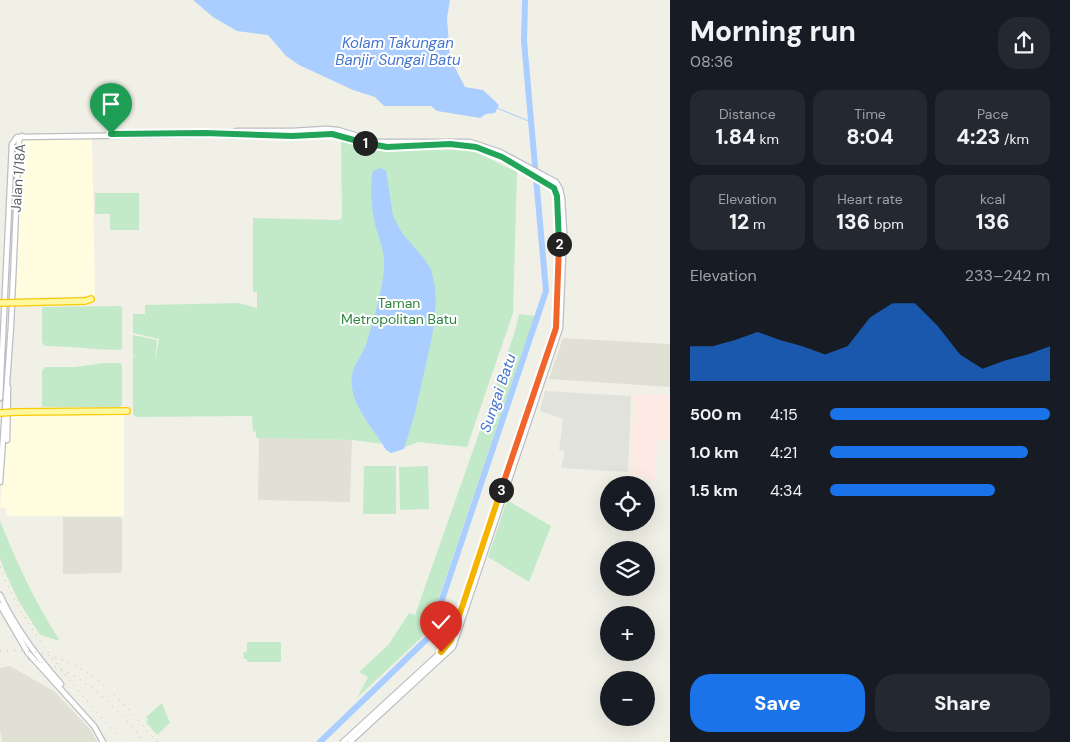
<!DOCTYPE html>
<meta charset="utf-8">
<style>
body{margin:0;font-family:"DM Sans",sans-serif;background:#242831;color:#f1f3f6;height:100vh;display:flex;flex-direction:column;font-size:19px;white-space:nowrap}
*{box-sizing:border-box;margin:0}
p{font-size:16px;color:#9ea1a6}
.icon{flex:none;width:28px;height:28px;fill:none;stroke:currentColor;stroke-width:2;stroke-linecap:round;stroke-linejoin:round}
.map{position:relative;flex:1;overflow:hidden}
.drawer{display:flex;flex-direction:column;background:#171b24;width:400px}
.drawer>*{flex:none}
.controls{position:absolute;left:600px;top:476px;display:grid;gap:10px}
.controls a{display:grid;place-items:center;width:55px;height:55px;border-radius:50%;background:#171b24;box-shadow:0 5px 20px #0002;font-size:25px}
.pin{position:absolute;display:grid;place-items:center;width:42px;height:42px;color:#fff;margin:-51px -21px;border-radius:50% 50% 50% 0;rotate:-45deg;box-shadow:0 0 5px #0007}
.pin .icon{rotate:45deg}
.km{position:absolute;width:25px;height:25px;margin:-12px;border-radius:50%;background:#222;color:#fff;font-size:14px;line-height:25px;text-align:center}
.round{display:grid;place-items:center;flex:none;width:52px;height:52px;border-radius:20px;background:#242831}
.overview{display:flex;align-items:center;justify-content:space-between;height:85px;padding:0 20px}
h1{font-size:28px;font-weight:800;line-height:38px}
.metrics{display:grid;grid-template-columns:repeat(3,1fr);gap:8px;height:85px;padding:5px 20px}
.metrics div{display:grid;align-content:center;border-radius:12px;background:#242831;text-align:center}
.metrics b{font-size:21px;font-weight:800}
.metrics small{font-size:14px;font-weight:400}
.metrics p{font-size:14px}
.chart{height:140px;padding:10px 20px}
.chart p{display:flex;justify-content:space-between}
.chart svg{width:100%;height:90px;margin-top:5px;fill:#1a73e8;opacity:.7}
.button{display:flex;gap:10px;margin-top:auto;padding:10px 20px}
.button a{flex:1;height:58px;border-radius:20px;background:#1a73e8;color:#fff;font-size:20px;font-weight:800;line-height:58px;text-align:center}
.button a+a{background:#242831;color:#f1f3f6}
ul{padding:0 20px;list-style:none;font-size:16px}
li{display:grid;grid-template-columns:80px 60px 1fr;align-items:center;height:38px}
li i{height:12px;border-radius:6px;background:#1a73e8}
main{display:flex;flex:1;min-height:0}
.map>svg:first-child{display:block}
</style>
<main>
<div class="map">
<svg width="670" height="742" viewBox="0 0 670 742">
<rect width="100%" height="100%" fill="#f1f0e7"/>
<path fill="#fffcdf" d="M92,137L95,296L10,298L13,139Z
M124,415V516H7L5,507L0,508L6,416Z"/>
<path fill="#e2e2dc" d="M545,391L631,396L628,472L561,468L565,451L559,450L563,419L540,411Z"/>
<path fill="#e1e0d5" d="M563,338L670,344V387L549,379Z
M259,438L352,440L350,502L258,500Z
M63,517H120L122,520V571L120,573L63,574Z
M10,666L55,692L89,728L98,742H2L0,728V668Z"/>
<path fill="#fdeae5" d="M634,394L670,395V440L657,439L655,481L630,475Z"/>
<path fill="#c3eac8" d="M341,138L363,148L378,151L466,149L478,153L517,172L513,313L467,447L418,442L391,453L383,444L352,440L256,438V431L253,432L252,416L136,417L133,414V357H138L133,356V335L157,340L155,361L159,339L133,333V314H145V305L239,303L257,308V292H253V218L339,220L342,218Z
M95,193H139V230H110V214H95Z
M120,306L122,308V348L120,350C95,350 71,346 45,346L42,342V307Z
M519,314L535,316L430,624L422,637L357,698L368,677L359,672L389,644L409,613L415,615L514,334Z
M104,363H120L122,365V405L120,407H42V371L45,367H75Z
M364,466H396V514H363Z
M428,466L429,509L400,510L399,467Z
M507,500L551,526L529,582L488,557Z
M0,521C17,563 35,602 60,641L40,635L18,600L4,570L0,558Z
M247,642H281V662H247V659H244L243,652H247Z
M162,703L170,723L159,733L160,735L155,733L146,722L148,720L146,717Z"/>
<path fill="#aaceff" d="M193,0H450L447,18L450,58L465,87L483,90L499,105L495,113L486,114L480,118L437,111L431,106H384L375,97L353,90L299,65L286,56L268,35L237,31L213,17Z
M380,168L386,170L393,216L402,233L422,256L431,269L435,287L436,303L432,337L415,413L404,449L391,453L386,450C375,430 354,409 352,387C349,364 363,359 368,338C375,316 382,291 384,268C385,253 381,244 377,231C372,217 369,185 373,171Z"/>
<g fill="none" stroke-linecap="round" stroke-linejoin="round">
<path stroke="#aaceff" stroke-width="1" d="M497,108L531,122"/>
<path stroke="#aaceff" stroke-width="6" d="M320,742L429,637L432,629L546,291L524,41L525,0"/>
<g stroke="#bcbec3" stroke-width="7">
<path id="tertiary" d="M233,134L292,136L332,134L382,147L451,144L476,147L502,157L547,182L554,188L557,194L560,254L557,322L451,640L441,652L343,742
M0,398L12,144L17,137L231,134L237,131H292L326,129L338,130L378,142H470L500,152L556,182L560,189L562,198L564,232L560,328L453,647L350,742
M7,440L8,387
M0,482L11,326L19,140L22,136
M0,595C16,629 36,656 61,684
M0,605L28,653L94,726L103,742"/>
</g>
<g stroke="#f9cc00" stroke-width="8">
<path id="trunk" d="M85,301L91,299
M16,412L127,411"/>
</g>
<use href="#tertiary" stroke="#fff" stroke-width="4.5"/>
<use href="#trunk" stroke="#fff8a0" stroke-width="5.5"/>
<path stroke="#b8b9b9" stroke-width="1" stroke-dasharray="1 6" stroke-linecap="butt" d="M0,567C26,635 76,688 123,742
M0,651C76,646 113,690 157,742
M28,659C80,669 113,703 145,742"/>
<g stroke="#f9cc00" stroke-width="8" stroke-linecap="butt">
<path id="trunk-bridge" d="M0,303L85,301
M0,413L16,412"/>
</g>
<use href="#trunk-bridge" stroke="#fff8a0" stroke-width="5.5"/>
</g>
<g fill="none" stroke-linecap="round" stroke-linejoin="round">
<g stroke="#fff" stroke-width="10">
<path id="split-1" d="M111,134L204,133L292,136L332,134L365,143"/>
</g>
<g stroke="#fff" stroke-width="10">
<path id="split-2" d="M365,143L387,147L450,144L476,147L502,157L554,188L557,196L559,244"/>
</g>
<g stroke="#fff" stroke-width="10">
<path id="split-3" d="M501,490L556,328L559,244"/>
</g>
<g stroke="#fff" stroke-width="10">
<path id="split-4" d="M441,652L451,640L501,490"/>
</g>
<use href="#split-1" stroke="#22a559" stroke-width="6"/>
<use href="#split-2" stroke="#22a559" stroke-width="6"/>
<use href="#split-3" stroke="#f0652b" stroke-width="6"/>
<use href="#split-4" stroke="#f5b400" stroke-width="6"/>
</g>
<g text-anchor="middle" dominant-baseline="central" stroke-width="4" stroke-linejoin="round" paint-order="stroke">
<g font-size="14" fill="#5e6268" stroke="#fff">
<text transform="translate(18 178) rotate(-86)">Jalan 1/18A</text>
</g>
<g font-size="14" fill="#308540" stroke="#fff">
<text x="399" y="303">Taman<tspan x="399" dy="16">Metropolitan Batu</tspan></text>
</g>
<g font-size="15" font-style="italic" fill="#4474cb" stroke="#fff">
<text x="398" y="43">Kolam Takungan<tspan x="398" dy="17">Banjir Sungai Batu</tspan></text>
<text transform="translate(498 393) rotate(-71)">Sungai Batu</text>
</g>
</g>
</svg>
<div class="controls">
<a><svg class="icon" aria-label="locate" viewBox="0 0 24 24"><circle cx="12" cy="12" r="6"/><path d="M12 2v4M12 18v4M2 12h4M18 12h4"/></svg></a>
<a><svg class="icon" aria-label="layers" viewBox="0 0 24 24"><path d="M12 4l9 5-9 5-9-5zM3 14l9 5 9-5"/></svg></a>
<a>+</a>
<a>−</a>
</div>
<div class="pin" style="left:111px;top:134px;background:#1e9e55"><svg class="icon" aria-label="arrive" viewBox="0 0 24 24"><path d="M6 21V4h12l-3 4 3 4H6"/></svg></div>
<div class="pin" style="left:441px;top:652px;background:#d93025"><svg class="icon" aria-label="check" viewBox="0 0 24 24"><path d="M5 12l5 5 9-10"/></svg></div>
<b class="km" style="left:365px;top:143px">1</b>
<b class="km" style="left:559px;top:244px">2</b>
<b class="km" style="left:501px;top:490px">3</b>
</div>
<section class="drawer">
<div class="overview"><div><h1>Morning run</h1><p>08:36</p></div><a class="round"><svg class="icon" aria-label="share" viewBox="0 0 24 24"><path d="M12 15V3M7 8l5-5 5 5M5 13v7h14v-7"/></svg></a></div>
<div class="metrics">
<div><p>Distance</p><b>1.84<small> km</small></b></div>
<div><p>Time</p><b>8:04</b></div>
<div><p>Pace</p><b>4:23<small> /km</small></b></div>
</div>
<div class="metrics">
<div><p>Elevation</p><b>12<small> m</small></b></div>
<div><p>Heart rate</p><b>136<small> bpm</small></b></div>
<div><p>kcal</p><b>136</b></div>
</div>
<div class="chart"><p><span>Elevation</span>233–242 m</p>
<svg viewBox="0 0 160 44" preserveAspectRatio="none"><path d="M0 44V27L10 27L20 24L30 20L40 24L50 27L60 31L70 27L80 13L90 6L100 6L110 17L120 31L130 38L140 34L150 31L160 27V44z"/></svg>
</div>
<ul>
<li><b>500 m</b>4:15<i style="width:100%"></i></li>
<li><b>1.0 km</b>4:21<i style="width:90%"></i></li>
<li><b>1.5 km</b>4:34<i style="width:75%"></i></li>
</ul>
<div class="button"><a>Save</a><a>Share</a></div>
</section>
</main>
